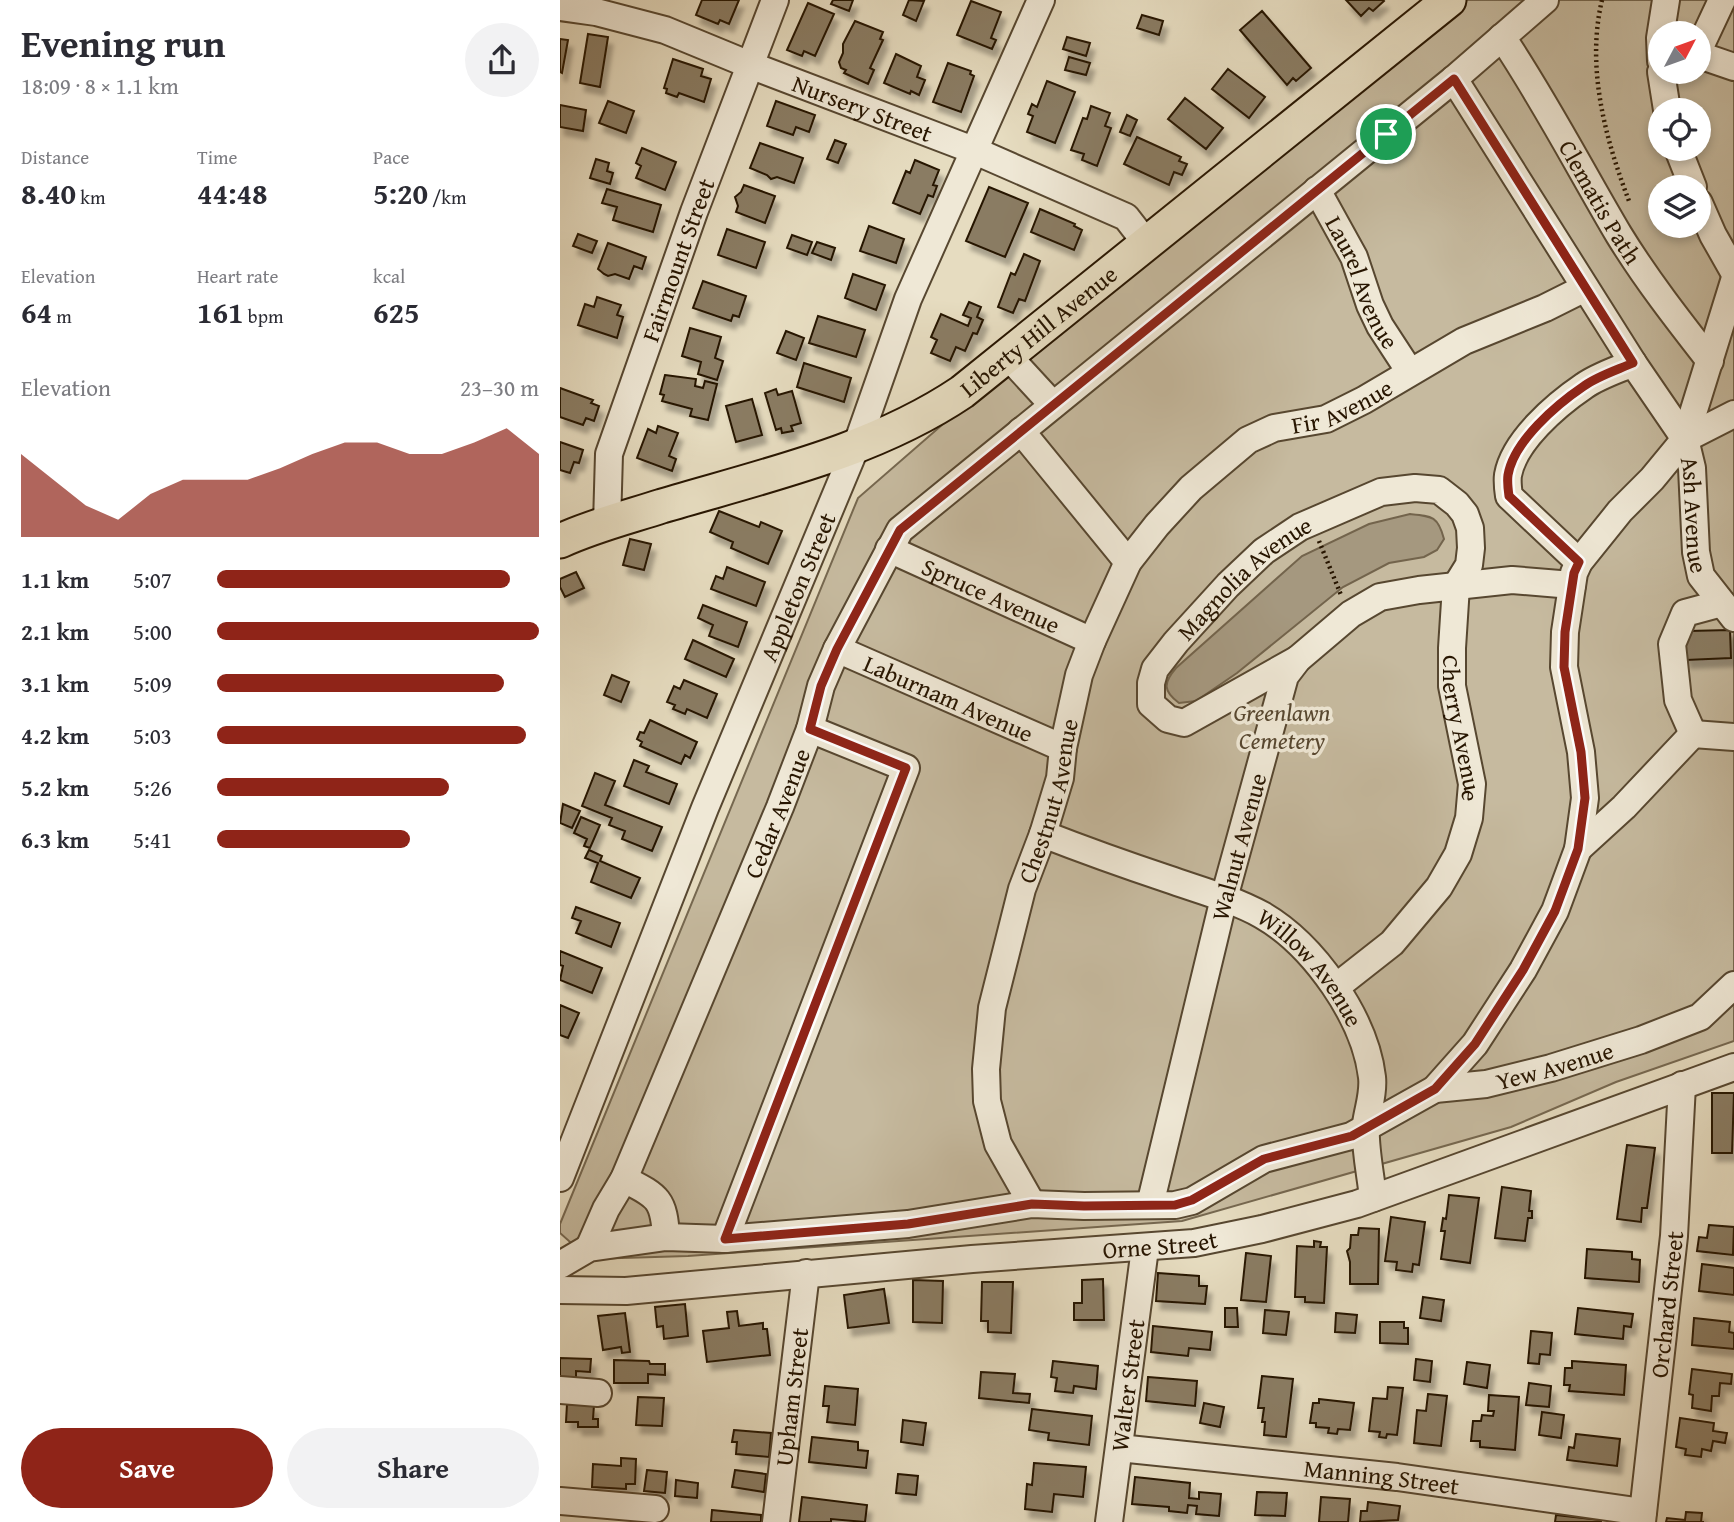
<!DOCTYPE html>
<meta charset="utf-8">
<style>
body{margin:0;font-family:"Gentium Book Plus",serif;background:#f2f2f3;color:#2b2b33;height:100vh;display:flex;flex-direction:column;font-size:26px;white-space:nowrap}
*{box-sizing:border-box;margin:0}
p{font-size:23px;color:#7c7c81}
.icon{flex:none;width:38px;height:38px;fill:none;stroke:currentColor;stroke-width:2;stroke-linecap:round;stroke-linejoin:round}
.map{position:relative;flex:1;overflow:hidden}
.sheet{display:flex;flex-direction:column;background:#fff;width:560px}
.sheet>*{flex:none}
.needle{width:46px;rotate:49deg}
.tools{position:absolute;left:1088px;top:21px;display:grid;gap:14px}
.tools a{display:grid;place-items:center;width:63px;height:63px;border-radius:50%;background:#fff;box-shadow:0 4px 10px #0003;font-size:35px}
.pin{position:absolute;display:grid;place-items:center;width:60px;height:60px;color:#fff;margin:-30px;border:4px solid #fff;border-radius:50%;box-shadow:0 2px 7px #0007}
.round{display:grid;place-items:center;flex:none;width:74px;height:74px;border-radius:37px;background:#f2f2f3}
.headline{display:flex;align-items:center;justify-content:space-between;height:119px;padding:0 21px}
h1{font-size:38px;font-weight:700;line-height:52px}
.metrics{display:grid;grid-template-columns:repeat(3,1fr);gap:10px;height:119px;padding:7px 21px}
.metrics div{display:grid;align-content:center}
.metrics b{font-size:30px;font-weight:700}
.metrics small{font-size:19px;font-weight:400}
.metrics p{font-size:19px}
.chart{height:196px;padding:14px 21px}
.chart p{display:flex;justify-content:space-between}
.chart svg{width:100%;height:126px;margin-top:7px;fill:#8f2418;opacity:.7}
.cta{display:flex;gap:14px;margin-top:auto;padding:14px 21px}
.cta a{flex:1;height:80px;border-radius:42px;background:#8f2418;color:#fff;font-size:28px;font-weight:700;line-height:80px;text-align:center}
.cta a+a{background:#f2f2f3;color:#2b2b33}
ul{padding:0 21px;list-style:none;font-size:23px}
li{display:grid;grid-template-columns:112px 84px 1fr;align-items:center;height:52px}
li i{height:18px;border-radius:9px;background:#8f2418}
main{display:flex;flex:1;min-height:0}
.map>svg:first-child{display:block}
</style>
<main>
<section class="sheet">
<div class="headline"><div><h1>Evening run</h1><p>18:09 · 8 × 1.1 km</p></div><a class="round"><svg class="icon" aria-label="share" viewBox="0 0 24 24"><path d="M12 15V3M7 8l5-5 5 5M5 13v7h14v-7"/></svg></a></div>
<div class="metrics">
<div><p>Distance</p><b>8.40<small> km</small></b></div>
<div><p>Time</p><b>44:48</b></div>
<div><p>Pace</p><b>5:20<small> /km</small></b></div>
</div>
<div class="metrics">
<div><p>Elevation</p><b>64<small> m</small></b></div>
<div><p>Heart rate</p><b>161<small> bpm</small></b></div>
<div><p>kcal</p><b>625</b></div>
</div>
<div class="chart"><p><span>Elevation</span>23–30 m</p>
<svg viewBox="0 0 160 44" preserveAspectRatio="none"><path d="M0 44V15L10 24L20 33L30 38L40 29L50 24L60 24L70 24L80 20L90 15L100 11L110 11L120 15L130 15L140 11L150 6L160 15V44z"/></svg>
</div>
<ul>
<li><b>1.1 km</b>5:07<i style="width:91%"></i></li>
<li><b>2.1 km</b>5:00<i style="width:100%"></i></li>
<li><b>3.1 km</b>5:09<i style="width:89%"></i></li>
<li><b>4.2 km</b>5:03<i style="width:96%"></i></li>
<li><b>5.2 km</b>5:26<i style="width:72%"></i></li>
<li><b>6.3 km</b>5:41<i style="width:60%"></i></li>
</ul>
<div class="cta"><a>Save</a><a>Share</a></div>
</section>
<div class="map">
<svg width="1174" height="1522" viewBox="0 0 1174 1522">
<defs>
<filter id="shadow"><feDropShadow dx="4.5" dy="8" stdDeviation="2" flood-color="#0004"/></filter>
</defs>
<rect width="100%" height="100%" fill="#e6dcc0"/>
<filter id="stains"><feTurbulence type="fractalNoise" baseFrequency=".00286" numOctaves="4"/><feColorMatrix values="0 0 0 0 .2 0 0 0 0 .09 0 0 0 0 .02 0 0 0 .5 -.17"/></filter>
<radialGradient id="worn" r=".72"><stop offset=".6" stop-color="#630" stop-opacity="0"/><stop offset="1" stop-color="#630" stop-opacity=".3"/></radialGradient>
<path fill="#c6ba9f" stroke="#766850" stroke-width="2" fill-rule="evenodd" d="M905,0H1174V1041L1056,1082L951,1127L622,1221L128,1256L29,1259L0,1233V1224L298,498L390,418ZM1101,33H1139V72H1101ZM1101,110H1139V149H1101ZM1101,187H1139V226H1101Z"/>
<path fill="#a5987f" stroke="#73644c" stroke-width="2" d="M850,514C872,516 878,516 884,539L877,550L864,557L829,563L783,587L677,673L636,701L619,703C603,691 603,683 616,668L742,556L809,524Z"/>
<path fill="#8a7c64" stroke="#271500" stroke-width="2" filter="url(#shadow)" d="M142,0H179L169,24L160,20L158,24L136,15Z
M273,0H293L289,11L271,4Z
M349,0L364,1L356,21L343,15Z
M786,0H823L824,1L813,11L809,8L801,16Z
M411,1L441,12L431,38L436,40L432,49L397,35Z
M248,3L274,14L255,56L244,51L242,56L227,50Z
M702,11L751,68L736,81L733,78L727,85L680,30Z
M582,15L603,21L599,35L577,28Z
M295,21L323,32L320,39L323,40L310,68L314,70L308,84L284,73L286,70L281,68L279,62L283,53V44Z
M28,34L48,37L40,87L20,83Z
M507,37L530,43L526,56L503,49Z
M0,39L8,40L2,73L0,72Z
M336,54L361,66L357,77L365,80L359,95L351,91L350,94L324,83Z
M509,57L530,63L526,75L505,70Z
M113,59L143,69L141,76L151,79L144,102L119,93L117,97L106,93L107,89L104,88Z
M388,63L411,71L410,74L414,76L401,112L373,102Z
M668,69L705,97L689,118L652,89Z
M487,81L515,92L495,143L467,132L473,116L468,114L472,104L477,107Z
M625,98L663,128L646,149L608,119Z
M48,101L74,111L66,133L39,123Z
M216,101L255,115L249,132L236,127L233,135L207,126Z
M0,105L26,110L23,131L0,127Z
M531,106L550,113L545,126L551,128L537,166L522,160L524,154L511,150L523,118L527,119Z
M567,115L577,120L570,136L560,132Z
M577,137L621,157L619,161L627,164L622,175L614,172L609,185L564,164Z
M275,140L286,144L278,163L267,159Z
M200,143L243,158L234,183L217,177L211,179L207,175L190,168Z
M82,148L116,162L105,190L76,178L81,166L76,163Z
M36,159L49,163L47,171L53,173L50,184L30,178Z
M355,160L379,170L373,185L377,186L373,197L368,195L360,214L333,203L346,171L350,173Z
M184,185L215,196L205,223L176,212L178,206L175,197L181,192Z
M429,187L468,203L445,257L406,241Z
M47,189L101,205L93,232L53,220L57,207L42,203Z
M480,209L515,224L514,226L522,230L514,250L471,232Z
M309,226L344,239L336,263L300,251Z
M167,229L205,242L196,268L158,255Z
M18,234L37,241L32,253L13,246Z
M232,235L252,242L247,255L227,248Z
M257,242L275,248L271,260L252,253Z
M48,243L86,257L82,269L74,266L69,279L55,274L48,276L44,274L38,269Z
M464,254L480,261L465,301L459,299L453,313L438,307L451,273L455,275Z
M293,274L325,285L316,310L285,298Z
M143,281L186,296L179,317L173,315L171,321L133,308Z
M37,297L61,305L57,315L63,317L57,338L18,325L25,304L34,307Z
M409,302L421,307L417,317L423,320L417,334L413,333L405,351L396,347L390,361L371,353L377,340L371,337L381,314L408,326L411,318L403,315Z
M258,316L305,330L296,357L249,343Z
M130,328L161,337L155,358L163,361L157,380L138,374L141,362L122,356Z
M226,331L244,338L236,360L217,353Z
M244,363L291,378L284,402L237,387Z
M105,375L136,379L135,386L143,388L145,381L157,384L148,420L130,416L132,409L102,401L104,395L100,394Z
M0,388L33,400L31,403L39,406L34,421L26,418L23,425L0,417Z
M216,389L218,395L232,391L241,423L231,426L233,431L222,433L221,428L216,430L205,393Z
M192,399L202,435L176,442L166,406Z
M98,426L118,433L109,456L116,459L112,471L77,458L88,429L96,433Z
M0,442L23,450L19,463L14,462L10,473L0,470Z
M159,511L199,527L201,522L222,531L208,564L171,548L173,542L150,532Z
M70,539L91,544L84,570L63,565Z
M167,567L205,582L196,606L151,589L156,576L163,579Z
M16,572L24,588L5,597L0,587V579Z
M143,605L187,622L178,647L149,636L153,625L138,618Z
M1170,630L1171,658L1126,660V654H1121L1128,631Z
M133,640L174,659L166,677L125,659Z
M52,675L69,682L61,702L44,695Z
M124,680L157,694L147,718L127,709L125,714L113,709L115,705L107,702L114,686L120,689Z
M90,720L137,742L130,758L125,755L121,764L80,746L82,742L77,739L80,732L84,733Z
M74,760L89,766L86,772L117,784L109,804L64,786Z
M35,773L55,781L45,805L102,827L92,851L62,839L65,831L49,825L52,818L22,806Z
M3,804L20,811L12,828L0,823Z
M21,817L40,825L30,848L24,846L27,839L14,833Z
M29,850L42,856L40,861L80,878L71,898L31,882L38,863L25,858Z
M16,907L60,923L51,947L16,933L21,921L12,918Z
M0,951L42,968L32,993L0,980L3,966L0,965Z
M0,1005L19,1013L8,1038L0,1035Z
M1152,1093H1174L1172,1153H1152Z
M1067,1145L1095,1148L1087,1208H1082L1081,1222L1057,1219Z
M942,1187L971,1191L969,1211H972V1218H968L965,1241L935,1238Z
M889,1195L919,1198L910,1263L881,1259L885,1231H881L883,1218L886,1219Z
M831,1217L865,1222L859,1265L853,1264L852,1272L836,1270L837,1262L825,1261Z
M1149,1225L1174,1227L1173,1255L1137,1251L1139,1237L1147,1238Z
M799,1228L819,1229L818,1284H790V1262L787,1251L790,1248L791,1235H798Z
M754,1241L761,1242L760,1247H767L764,1303L745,1302V1297H735L737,1246L754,1247Z
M1027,1249L1072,1252V1259L1080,1260L1079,1282L1025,1278Z
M686,1253L711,1256L706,1302L681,1300Z
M1142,1264L1174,1268V1295L1139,1291Z
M598,1273L639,1276V1286H647L645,1304L596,1301Z
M543,1279L544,1320H514V1303H522V1280Z
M353,1280L383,1281L382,1323L353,1322Z
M422,1282H453L451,1333L428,1332V1321H421Z
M324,1289L329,1323L288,1328L284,1295Z
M863,1297L884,1300L881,1321L860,1318Z
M125,1304L128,1336L104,1339L103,1326L97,1327L95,1307Z
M665,1308H677L678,1327H665Z
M1018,1308L1073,1314L1071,1327L1064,1326L1063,1339L1015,1334Z
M705,1310L729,1312L726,1335L703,1333Z
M177,1311L179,1326L203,1323V1329H207L210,1355L147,1362L143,1331L169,1328L167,1312Z
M65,1313L70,1352L62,1353L61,1347L43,1350L38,1316Z
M776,1313L797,1315L795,1333L775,1332Z
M1134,1318L1170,1322L1169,1332L1174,1333V1349L1132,1345Z
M820,1322H844V1328H848V1344L820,1343Z
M593,1326L652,1332L650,1350L629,1348L628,1356L591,1352Z
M971,1331L992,1333L990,1355L980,1354L979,1364L968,1363Z
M0,1358L31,1359L30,1372L16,1371V1378L0,1377Z
M856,1359L872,1361L870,1382L854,1380Z
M54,1360L89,1361L90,1364H105V1375L88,1374V1383H54Z
M493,1361L538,1366L536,1389L514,1386L513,1393L495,1391L497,1378L491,1377Z
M1012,1361L1066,1365L1064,1395L1009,1391L1010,1385H1004L1005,1368H1012Z
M907,1362L930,1365L927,1388L904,1384Z
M1132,1369L1172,1374L1171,1384L1160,1383L1159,1396H1152L1151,1411L1132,1408L1133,1395L1129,1394Z
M421,1372L455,1374L453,1393L470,1394L469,1403L419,1398Z
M702,1376L733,1379L726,1437L704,1435L705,1422H702L704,1408H698Z
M588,1377L637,1381L635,1406L586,1401Z
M969,1383L991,1386L989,1407L966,1405Z
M265,1386L298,1389L295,1425L267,1422L269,1406H263Z
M828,1387L843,1388L837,1435L827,1434L826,1438L819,1437L820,1432L809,1431L813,1398L827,1399Z
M868,1394L887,1396L881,1446L854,1443L857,1410L866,1411Z
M929,1395L959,1397L955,1450L920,1447V1441H911L913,1421H921L922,1415L933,1416L934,1411H928Z
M78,1397L104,1398L102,1426L76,1425Z
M759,1399L794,1403L790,1430L778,1429L777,1434L768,1433L769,1428L756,1427V1423H750L753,1403H759Z
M644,1403L664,1407L660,1427L640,1423Z
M7,1404L34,1405L33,1419H38V1427H18V1422H6Z
M472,1409L532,1416L529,1445L488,1440L489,1433L469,1430Z
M982,1412L1004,1415L1001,1438L979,1435Z
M1120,1418L1154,1423L1153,1431L1167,1433L1165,1443L1153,1441L1151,1451L1142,1449L1141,1457L1125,1455L1126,1449L1116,1447Z
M343,1420L366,1423L363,1445L341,1442Z
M174,1430L211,1433L209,1457L176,1454L177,1442H172Z
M1016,1434L1060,1439L1057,1466L1007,1460L1009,1447L1014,1448Z
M252,1437L298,1442V1450L308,1451L306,1468L249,1462Z
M61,1458L76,1459L75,1484H66V1489L32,1487L33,1464L61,1466Z
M474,1463L526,1467L523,1497L494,1494L492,1512L465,1509L467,1484L472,1485Z
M87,1470L107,1472L105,1493L84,1491Z
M175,1470L206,1474L204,1492L172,1487Z
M338,1474L358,1476L356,1495L336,1493Z
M575,1477L630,1483L629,1498L639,1499V1492L661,1494L659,1516L636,1514L637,1506L628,1505L627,1513L609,1511V1507L572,1504Z
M116,1480L138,1483L137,1498L115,1496Z
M697,1492L727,1493L725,1516L695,1515Z
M242,1497L307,1505L305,1522L271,1519V1522H239Z
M761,1497L790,1499L788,1522H759Z
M808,1502L840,1506L838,1520L800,1522L801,1511H807Z
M152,1510L201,1515V1522H151Z
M1126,1512L1142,1513L1141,1522H1144H1106L1107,1518L1125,1520Z
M996,1515L1041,1520V1522H995Z"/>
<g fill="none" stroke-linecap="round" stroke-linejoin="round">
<g stroke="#574730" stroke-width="30">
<g id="minor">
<path id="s1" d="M0,7L36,12L105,30L190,65L413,150L566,217L587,244"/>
<path id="s2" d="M942,37C985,101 1020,169 1059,235C1086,279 1118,320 1150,361"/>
<path d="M1139,49L1162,0"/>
<path d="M1139,55L1174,67"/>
<path d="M1101,61L1100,38L1106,0"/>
<path d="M1101,72L1107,110"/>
<path d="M894,79L1073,363L1125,439"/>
<path d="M1118,149L1133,187"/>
<path id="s3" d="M757,190L794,257L810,305L820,326L850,372"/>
<path d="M1139,203L1153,235L1174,272"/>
<path id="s4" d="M1174,281L1125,439L1132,468L1136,552L1141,576L1174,618"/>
<path d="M447,355L493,405"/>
<path d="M461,431L568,562"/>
<path id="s5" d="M47,524L49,454L134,212L215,0"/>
<path id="s6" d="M329,549L532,641"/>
<path d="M1019,562L949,496C948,489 947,482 948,475C954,441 996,405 1024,386C1038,376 1057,370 1073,363"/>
<path id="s7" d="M277,649L503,748"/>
<path id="s8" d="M738,659L624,723L608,719L591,704V683L595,669L616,642L668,585L704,551L740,527L821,492L855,488L879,490L897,504L905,514L910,528L911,548L909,565L896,586L892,648V686L912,784L909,818L898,854L879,887L832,943L776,987"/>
<path d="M1133,734L1118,700L1112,644L1125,613L1162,603"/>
<path d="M1133,734L1174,737"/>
<path id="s9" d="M483,834C524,850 566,865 608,879C639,890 673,899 702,915C754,945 805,1018 812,1077C814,1094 808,1108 806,1124C804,1145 811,1176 813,1198"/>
<path d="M1018,849L1064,807L1133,734"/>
<path d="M875,1089L915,1044L963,970L995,911L1018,849L1025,798L1021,752L1004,667L1005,632L1014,573L1019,562L1060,511L1092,479L1125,439L1174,414"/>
<path id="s10" d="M0,1178L145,808L297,444L348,299L481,0"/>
<path d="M64,1179C97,1196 104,1198 106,1237"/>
<path id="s11" d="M472,1204L438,1144L427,1101L426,1069L432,1008L462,889L483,834L500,778L503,748L519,675L532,641L568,562L597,525L631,488L688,440L714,428L766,419L804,400L904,341L985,308L1025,288"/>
<path id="s12" d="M590,1205L664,898L725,676L738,659L791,614L820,597L859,590L952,580L1012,585"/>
<path d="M165,1239L346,768L250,729"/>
<path id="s13" d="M29,1248L46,1209L64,1179L220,807L250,729L261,686L277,649L340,530L894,79L985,0"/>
<path id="s14" d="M0,1265L29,1248L106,1237L165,1239L348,1224L472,1204L524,1206L615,1205L632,1201L704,1159L791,1136L875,1089L926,1084L991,1068L1081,1040L1140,1017L1174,985"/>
<path id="s15" d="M0,1290L66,1291L412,1259L634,1243L702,1229L797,1204L1174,1067"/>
<path d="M0,1390L38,1393"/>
<path id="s16" d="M559,1448L837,1477L1083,1512"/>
<path d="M0,1501L95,1509"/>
<path id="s17" d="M216,1522L246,1273"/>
<path id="s18" d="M549,1522L585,1248"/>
<path id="s19" d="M1082,1522L1114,1236L1122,1085"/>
</g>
</g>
<g stroke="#271500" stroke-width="37">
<g id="major">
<path id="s20" d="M0,541C32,526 68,517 102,506C203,476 313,452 402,392L889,0"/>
</g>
</g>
<path stroke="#271500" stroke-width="4.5" stroke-dasharray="2 3.5" stroke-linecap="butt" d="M1042,0C1026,67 1045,138 1069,201
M759,541L781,595"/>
<use href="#minor" stroke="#efe8d6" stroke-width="26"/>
<use href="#major" stroke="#e6dcc0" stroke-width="33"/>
</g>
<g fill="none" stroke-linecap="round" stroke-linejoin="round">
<g stroke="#fff" stroke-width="14">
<path id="route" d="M894,79L1073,363C1057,370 1038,376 1024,386C996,405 954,441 948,475C947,482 948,489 949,496L1019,562L1014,573L1005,632L1004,667L1021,752L1025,798L1018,849L995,911L963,970L915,1044L875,1089L792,1136L704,1159L632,1200L615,1205L524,1206L472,1204L348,1224L165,1239L346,768L250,729L261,686L277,649L340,530Z"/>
</g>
<use href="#route" stroke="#8f2418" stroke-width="9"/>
</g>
<g text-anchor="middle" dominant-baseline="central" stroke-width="7" stroke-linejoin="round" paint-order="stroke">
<g font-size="24" fill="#271500" stroke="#efe8d6">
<text stroke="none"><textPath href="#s1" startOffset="320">Nursery Street</textPath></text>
<text stroke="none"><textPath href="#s2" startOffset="192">Clematis Path</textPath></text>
<text stroke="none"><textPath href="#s5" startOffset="276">Fairmount Street</textPath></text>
<text stroke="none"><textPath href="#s3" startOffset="103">Laurel Avenue</textPath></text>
<text stroke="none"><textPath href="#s20" startOffset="528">Liberty Hill Avenue</textPath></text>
<text stroke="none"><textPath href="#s11" startOffset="947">Fir Avenue</textPath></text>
<text stroke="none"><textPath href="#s4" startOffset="242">Ash Avenue</textPath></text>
<text stroke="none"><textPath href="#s8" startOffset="334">Magnolia Avenue</textPath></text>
<text stroke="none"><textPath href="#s10" startOffset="637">Appleton Street</textPath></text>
<text stroke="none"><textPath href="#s6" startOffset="112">Spruce Avenue</textPath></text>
<text stroke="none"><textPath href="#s7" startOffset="122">Laburnam Avenue</textPath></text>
<text stroke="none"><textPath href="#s8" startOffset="812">Cherry Avenue</textPath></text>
<text stroke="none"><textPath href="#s11" startOffset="422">Chestnut Avenue</textPath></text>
<text stroke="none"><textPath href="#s13" startOffset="474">Cedar Avenue</textPath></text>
<text stroke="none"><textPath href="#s12" startOffset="369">Walnut Avenue</textPath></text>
<text stroke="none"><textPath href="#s9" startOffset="306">Willow Avenue</textPath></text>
<text stroke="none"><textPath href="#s14" startOffset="1032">Yew Avenue</textPath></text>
<text stroke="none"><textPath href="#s15" startOffset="602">Orne Street</textPath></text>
<text stroke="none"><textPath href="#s19" startOffset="219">Orchard Street</textPath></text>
<text stroke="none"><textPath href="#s18" startOffset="138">Walter Street</textPath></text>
<text stroke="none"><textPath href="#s17" startOffset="126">Upham Street</textPath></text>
<text stroke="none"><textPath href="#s16" startOffset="264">Manning Street</textPath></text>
</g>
<g font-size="24" font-style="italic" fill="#574730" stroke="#efe8d6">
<text x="722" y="712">Greenlawn<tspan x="722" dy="28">Cemetery</tspan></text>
</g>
</g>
<rect width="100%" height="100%" filter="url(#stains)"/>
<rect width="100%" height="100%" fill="url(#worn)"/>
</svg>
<div class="tools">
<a><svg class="needle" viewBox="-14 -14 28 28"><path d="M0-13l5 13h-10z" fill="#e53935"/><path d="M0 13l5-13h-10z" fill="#7c7c81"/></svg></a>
<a><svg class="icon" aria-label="locate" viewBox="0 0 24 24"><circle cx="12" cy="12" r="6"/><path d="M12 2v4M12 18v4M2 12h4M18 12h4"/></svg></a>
<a><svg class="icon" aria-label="layers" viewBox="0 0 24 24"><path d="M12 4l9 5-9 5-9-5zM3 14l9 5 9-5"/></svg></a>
</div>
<div class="pin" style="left:826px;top:134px;background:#1e9e55"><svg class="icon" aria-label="arrive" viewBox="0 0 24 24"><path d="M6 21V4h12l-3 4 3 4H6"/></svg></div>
</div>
</main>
